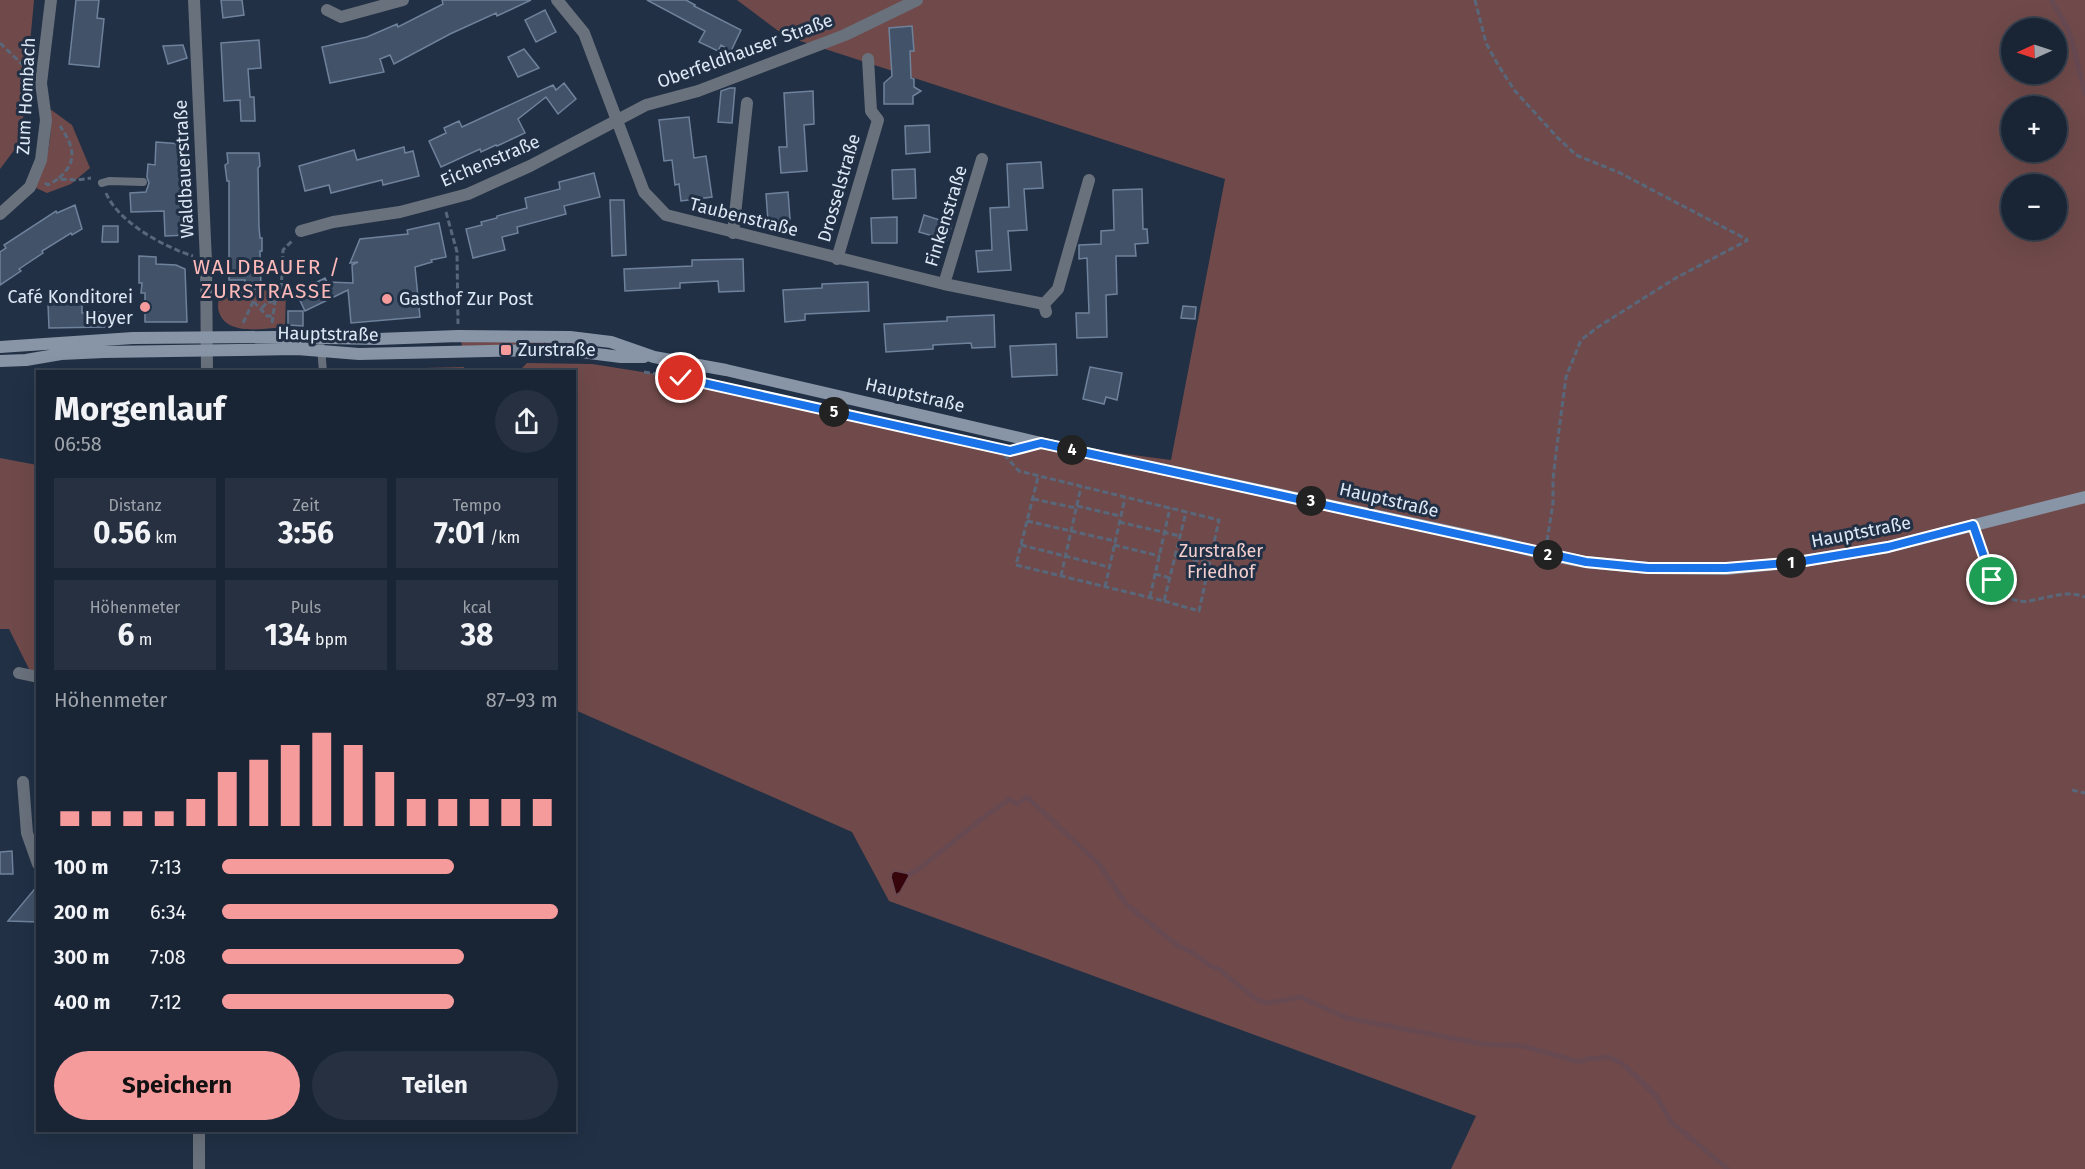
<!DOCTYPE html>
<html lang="de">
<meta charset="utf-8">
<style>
body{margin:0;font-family:"Fira Sans",sans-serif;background:#263040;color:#f1f3f6;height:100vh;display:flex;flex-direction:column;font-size:22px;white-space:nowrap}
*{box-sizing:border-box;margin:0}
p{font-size:20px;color:#9fa4ac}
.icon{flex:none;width:33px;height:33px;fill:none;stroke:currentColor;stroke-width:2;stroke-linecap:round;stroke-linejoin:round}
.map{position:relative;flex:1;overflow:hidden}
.drawer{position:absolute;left:36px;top:370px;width:540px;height:762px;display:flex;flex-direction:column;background:#192434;border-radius:0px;box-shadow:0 6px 24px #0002,0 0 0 2px #37414f}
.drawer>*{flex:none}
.needle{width:39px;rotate:267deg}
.controls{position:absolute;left:2001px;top:18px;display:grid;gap:12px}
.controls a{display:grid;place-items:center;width:66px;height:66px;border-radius:50%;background:#192434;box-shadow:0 6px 24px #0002,0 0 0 2px #37414f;font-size:30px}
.pin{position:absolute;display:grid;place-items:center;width:51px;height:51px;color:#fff;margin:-26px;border:3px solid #fff;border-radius:50%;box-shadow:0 2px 6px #0007}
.km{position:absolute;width:30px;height:30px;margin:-15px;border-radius:50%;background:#222;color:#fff;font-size:16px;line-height:30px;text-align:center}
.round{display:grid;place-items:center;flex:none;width:63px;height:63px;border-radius:32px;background:#263040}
.head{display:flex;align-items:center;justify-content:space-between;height:102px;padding:0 18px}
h1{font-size:33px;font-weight:700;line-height:45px}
.metrics{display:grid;grid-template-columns:repeat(3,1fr);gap:9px;height:102px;padding:6px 18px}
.metrics div{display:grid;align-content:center;border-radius:0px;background:#263040;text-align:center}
.metrics b{font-size:30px;font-weight:700}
.metrics small{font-size:16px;font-weight:400}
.metrics p{font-size:16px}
.chart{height:168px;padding:12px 18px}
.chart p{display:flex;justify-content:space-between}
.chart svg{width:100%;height:108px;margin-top:6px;stroke:#f59b9c;stroke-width:6}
.primary-button{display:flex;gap:12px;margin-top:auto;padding:12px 18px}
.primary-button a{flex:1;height:69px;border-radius:36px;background:#f59b9c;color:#111;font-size:24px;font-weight:700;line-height:69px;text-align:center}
.primary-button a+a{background:#263040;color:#f1f3f6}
ul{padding:0 18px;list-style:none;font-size:20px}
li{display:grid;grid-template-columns:96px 72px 1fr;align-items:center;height:45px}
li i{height:15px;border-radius:8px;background:#f59b9c}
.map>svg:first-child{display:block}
</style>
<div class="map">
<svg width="2085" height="1169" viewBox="0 0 2085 1169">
<rect width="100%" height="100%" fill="#213045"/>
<path fill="#704a4a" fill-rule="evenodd" d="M0,0H34L21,141L0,169Z
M737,0H2085V1169H1451L1476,1116L889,901L852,832L575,710L574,372H425L424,368L464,367V372L521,369L527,363L592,364L681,378L1010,451L1041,443L1171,460L1225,179L785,36ZM2012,28H2056V74H2012ZM2012,106H2056V152H2012ZM2012,184H2056V230H2012Z
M50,109L72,125L90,168L71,184L47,193L34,187C48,165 53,134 50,109Z
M286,289L285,327C266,328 227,337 219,312C217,307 219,299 219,293Z
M461,340L576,343L578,345L577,348L518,345L462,346Z
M0,458L37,465V677H33L9,629H0Z"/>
<path fill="#35050b" stroke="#674952" stroke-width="1.5" d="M895,871L910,874L900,892L896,895L891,877L892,873Z"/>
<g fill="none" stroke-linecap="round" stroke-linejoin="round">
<path stroke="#674952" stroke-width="5" d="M2051,0L2067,27L2074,49L2085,94
M910,874L920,868L988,814L1010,799L1017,804L1027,797L1099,864L1126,904L1178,946L1192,952L1209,965L1220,970L1257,1000L1269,1003L1300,997L1347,1018L1483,1044L1523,1046L1580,1062L1587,1059L1609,1057L1622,1063L1657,1097L1671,1122L1728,1169"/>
</g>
<path fill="#415269" stroke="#6f829b" stroke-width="1.5" d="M76,0H99L97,18L104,19L99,67L69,64Z
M221,0H242L244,15L223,18Z
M442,0H531L497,16L496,13L450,34L394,64L390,55L380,59L384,72L330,83L322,47L367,37L397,24L398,27L443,4Z
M647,0H686L695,5L694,6L741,30L731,51L721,45L718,51L699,42L705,31Z
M545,10L556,32L536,42L525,20Z
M912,26L914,51H910L911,78L914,79V87L921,91L913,96V104H884V83L892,76L889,28Z
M259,40L261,68L248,69L250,97H254L255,121H241L240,100L224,101L221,43Z
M183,45L187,58L168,64L163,46Z
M524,49L539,68L518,77L508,57Z
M564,83L576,99L558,114L546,97L518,119L525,133L497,146L496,145L481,152L480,149L441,167L429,141L446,133L444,128L459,121L462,127L553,85L556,90Z
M730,88H735L732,123L718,122L721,91Z
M813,91L814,124L804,125L807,171L781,173L779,147H787L784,93Z
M689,117L694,158L706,156L712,197L681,201L679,184L675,185L672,160L664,161L659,120Z
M929,125L930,152L906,154L905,126Z
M156,142L181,144L180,203H186L188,235L165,236L164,211L131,212L130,193L146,192L149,183L147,177L148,164L155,165Z
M404,147L405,153L413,151L419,176L383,185L382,180L331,193L329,185L305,191L299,166L354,150L357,160Z
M227,153H259L260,166L258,168L259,227L260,238H262V251H260L261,289H245V280H229V181H227L225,165L228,163Z
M1041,162L1043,188L1024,189L1027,230L1008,231L1011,270L978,272L976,251L992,250L990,208L1009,207L1007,164Z
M915,169L916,198L893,199L892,170Z
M594,173L600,197L564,206L566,214L517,227L518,233L502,237L505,250L473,258L466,229L482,225L481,222L497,218V216L527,208L525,198L560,189L559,182Z
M1142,189L1143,229H1147L1148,243L1135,244L1136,256H1116L1117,294L1106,295L1107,337L1077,338L1076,313H1089L1087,258L1079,259V245L1101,244V231L1114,230L1113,190Z
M788,192L790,219L768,221L766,194Z
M610,200H624L626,255L612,256Z
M75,205L82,229L72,235L71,233L42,251L43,253L19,269L21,271L0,285V252L6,248L4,245L56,211L57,213Z
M924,215L952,224L947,240L919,232Z
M897,217V243H872L871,218Z
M439,223L446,257L431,260L432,262L415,267L420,317L351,323L348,290L305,311L296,292L325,278L327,282L353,283L352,265L358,262L350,263L360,239L408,234L407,230Z
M103,226H118V242H102Z
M139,256L156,257V264L176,265L185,269L187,322H145V293H141L142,283H139Z
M743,259L744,291L719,292L718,281L680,283V288L625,291L624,269L692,266V260Z
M868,282L869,311L805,314V320L785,322L783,290L822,288V284Z
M82,303V313L105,312V327L49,328L48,304Z
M1183,306L1196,307L1195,319L1181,318Z
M288,311H303V326L288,325Z
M994,315L995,347L972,348L971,343L933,345V349L886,352L884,324L947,321V317Z
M1056,344L1057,375L1012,377L1010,346Z
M1090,367L1122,373L1117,400L1106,397L1104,404L1083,399Z
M12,851L13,874H0V852Z
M38,885V922L8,921Z"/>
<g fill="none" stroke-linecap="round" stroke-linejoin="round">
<path stroke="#59677a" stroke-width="3" stroke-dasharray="6 3" stroke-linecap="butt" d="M1475,0L1486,43L1498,65L1515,91L1557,137L1576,155L1618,172L1748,240
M0,43L29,71
M59,178C79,161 73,145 60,126
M45,183L48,185L58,179L77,180L91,178
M106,193C118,222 164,247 193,256
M446,212L457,252L458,324
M220,293C250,293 248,296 267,316H272
M262,308L267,302H275
M243,323L254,300
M272,323L275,302L281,293L283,250L292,241
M644,372L681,378L864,418
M998,448L1019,471L1186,512L1164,601L1016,565L1038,477
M1033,499L1076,508
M1077,506L1120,516
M1027,521L1115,541
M1119,522L1180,536
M1978,538C1985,560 1991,598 2020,601C2028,603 2040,598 2048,597C2061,594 2072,592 2085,597
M1547,541L1553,503V479L1556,453L1566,377L1581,340L1598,327L1674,279L1748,240
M1021,545L1109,567
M1114,545L1160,556
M1175,556L1210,563
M1155,574L1170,578
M1061,576L1081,487
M1105,587L1125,498
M1150,597L1170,508
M1164,601L1199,611L1219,520L1186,512
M2072,790L2085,793"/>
<path stroke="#69717c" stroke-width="8" d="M102,183L109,181L143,182
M321,347L323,372"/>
<path stroke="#69717c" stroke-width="12" d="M194,0L206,261L207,372
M557,0L584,33L644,192L666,215L944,284L1044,304L1046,312
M327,10L341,17L403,0
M0,214L30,187L41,160L46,120L41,83L51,0
M301,231L333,222L400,212L468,194L530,166L646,105L698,91L845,35L917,0
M733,233L747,103
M837,259L878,120L871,111L868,59
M944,284L982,159
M1044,304L1058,289L1089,180
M19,673L38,677
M23,782L27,833L38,864
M199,1169V1131"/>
<path stroke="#8895a7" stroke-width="12" d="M0,347L133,338L273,337L378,339L458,336L570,337L611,342L654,357L726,370L1041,443L1499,542L1544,554L1585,562L1648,568L1726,569L1798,562L1888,547L2085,497
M0,361L26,360L61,354L104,352L297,349L359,354L537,350L573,351L621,357H644"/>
</g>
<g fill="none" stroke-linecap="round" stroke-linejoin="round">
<g stroke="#fff" stroke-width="12">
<path id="route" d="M681,378L1010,451L1041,443L1586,562L1648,568H1726L1798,562L1888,547L1973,525L1992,580"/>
</g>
<use href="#route" stroke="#1a73e8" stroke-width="8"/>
</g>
<g fill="#f59b9c" stroke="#213045" stroke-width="2">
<circle cx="387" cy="299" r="6"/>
<circle cx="145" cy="307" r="6"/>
<rect x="500" y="344" width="12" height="12" rx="3"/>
</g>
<g text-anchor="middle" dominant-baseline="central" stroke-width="6" stroke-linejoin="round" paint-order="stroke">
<g font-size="18" fill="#dde8f6" stroke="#213045">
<text transform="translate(745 51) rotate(-20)">Oberfeldhauser Straße</text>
<text transform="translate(26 96) rotate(-87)">Zum Hombach</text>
<text transform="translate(490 161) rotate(-23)">Eichenstraße</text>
<text transform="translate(184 169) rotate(-93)">Waldbauerstraße</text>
<text transform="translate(839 188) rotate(-74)">Drosselstraße</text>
<text transform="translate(946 216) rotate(-73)">Finkenstraße</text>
<text transform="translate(744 217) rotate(14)">Taubenstraße</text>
<text transform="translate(328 334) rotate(1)">Hauptstraße</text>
<text transform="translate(915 395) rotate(13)">Hauptstraße</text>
<text transform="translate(1389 500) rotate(13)">Hauptstraße</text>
<text transform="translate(1861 532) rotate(-11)">Hauptstraße</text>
</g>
<g font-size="18" fill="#dde8f6" stroke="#213045" text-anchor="start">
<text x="133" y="297" text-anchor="end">Café Konditorei<tspan x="133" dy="21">Hoyer</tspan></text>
<text x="399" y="299">Gasthof Zur Post</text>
<text x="518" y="350">Zurstraße</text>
</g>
<g font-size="18" fill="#f3cecd" stroke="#213045">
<text x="1221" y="551">Zurstraßer<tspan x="1221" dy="21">Friedhof</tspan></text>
</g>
<g font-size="21" letter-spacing="1.5" fill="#fdb8b8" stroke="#213045">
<text x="267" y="267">WALDBAUER /<tspan x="267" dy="24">ZURSTRASSE</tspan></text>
</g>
</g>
</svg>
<div class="controls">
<a><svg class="needle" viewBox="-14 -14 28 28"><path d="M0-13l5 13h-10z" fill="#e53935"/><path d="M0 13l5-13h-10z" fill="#9fa4ac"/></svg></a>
<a>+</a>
<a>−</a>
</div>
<div class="pin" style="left:1992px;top:580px;background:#1e9e55"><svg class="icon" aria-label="arrive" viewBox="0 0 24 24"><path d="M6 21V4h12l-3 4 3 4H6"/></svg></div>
<div class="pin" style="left:681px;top:378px;background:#d93025"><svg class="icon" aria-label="check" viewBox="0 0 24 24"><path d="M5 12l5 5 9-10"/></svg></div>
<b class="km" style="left:1791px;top:563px">1</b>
<b class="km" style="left:1548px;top:555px">2</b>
<b class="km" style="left:1311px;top:501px">3</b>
<b class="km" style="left:1072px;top:450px">4</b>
<b class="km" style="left:834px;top:412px">5</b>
<section class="drawer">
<div class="head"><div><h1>Morgenlauf</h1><p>06:58</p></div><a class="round"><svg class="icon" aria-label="share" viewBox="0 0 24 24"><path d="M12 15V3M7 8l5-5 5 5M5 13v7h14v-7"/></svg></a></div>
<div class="metrics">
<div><p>Distanz</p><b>0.56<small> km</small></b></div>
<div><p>Zeit</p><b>3:56</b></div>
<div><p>Tempo</p><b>7:01<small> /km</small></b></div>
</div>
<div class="metrics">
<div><p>Höhenmeter</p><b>6<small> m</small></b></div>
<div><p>Puls</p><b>134<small> bpm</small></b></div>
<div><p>kcal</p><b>38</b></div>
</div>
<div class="chart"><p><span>Höhenmeter</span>87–93 m</p>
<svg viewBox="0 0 160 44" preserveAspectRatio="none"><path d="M5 44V38M15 44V38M25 44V38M35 44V38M45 44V33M55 44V22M65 44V17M75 44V11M85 44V6M95 44V11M105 44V22M115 44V33M125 44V33M135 44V33M145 44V33M155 44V33"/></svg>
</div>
<ul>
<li><b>100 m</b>7:13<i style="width:69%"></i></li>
<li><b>200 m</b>6:34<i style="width:100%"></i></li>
<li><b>300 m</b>7:08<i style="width:72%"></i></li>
<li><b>400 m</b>7:12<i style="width:69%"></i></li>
</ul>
<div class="primary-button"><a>Speichern</a><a>Teilen</a></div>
</section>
</div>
